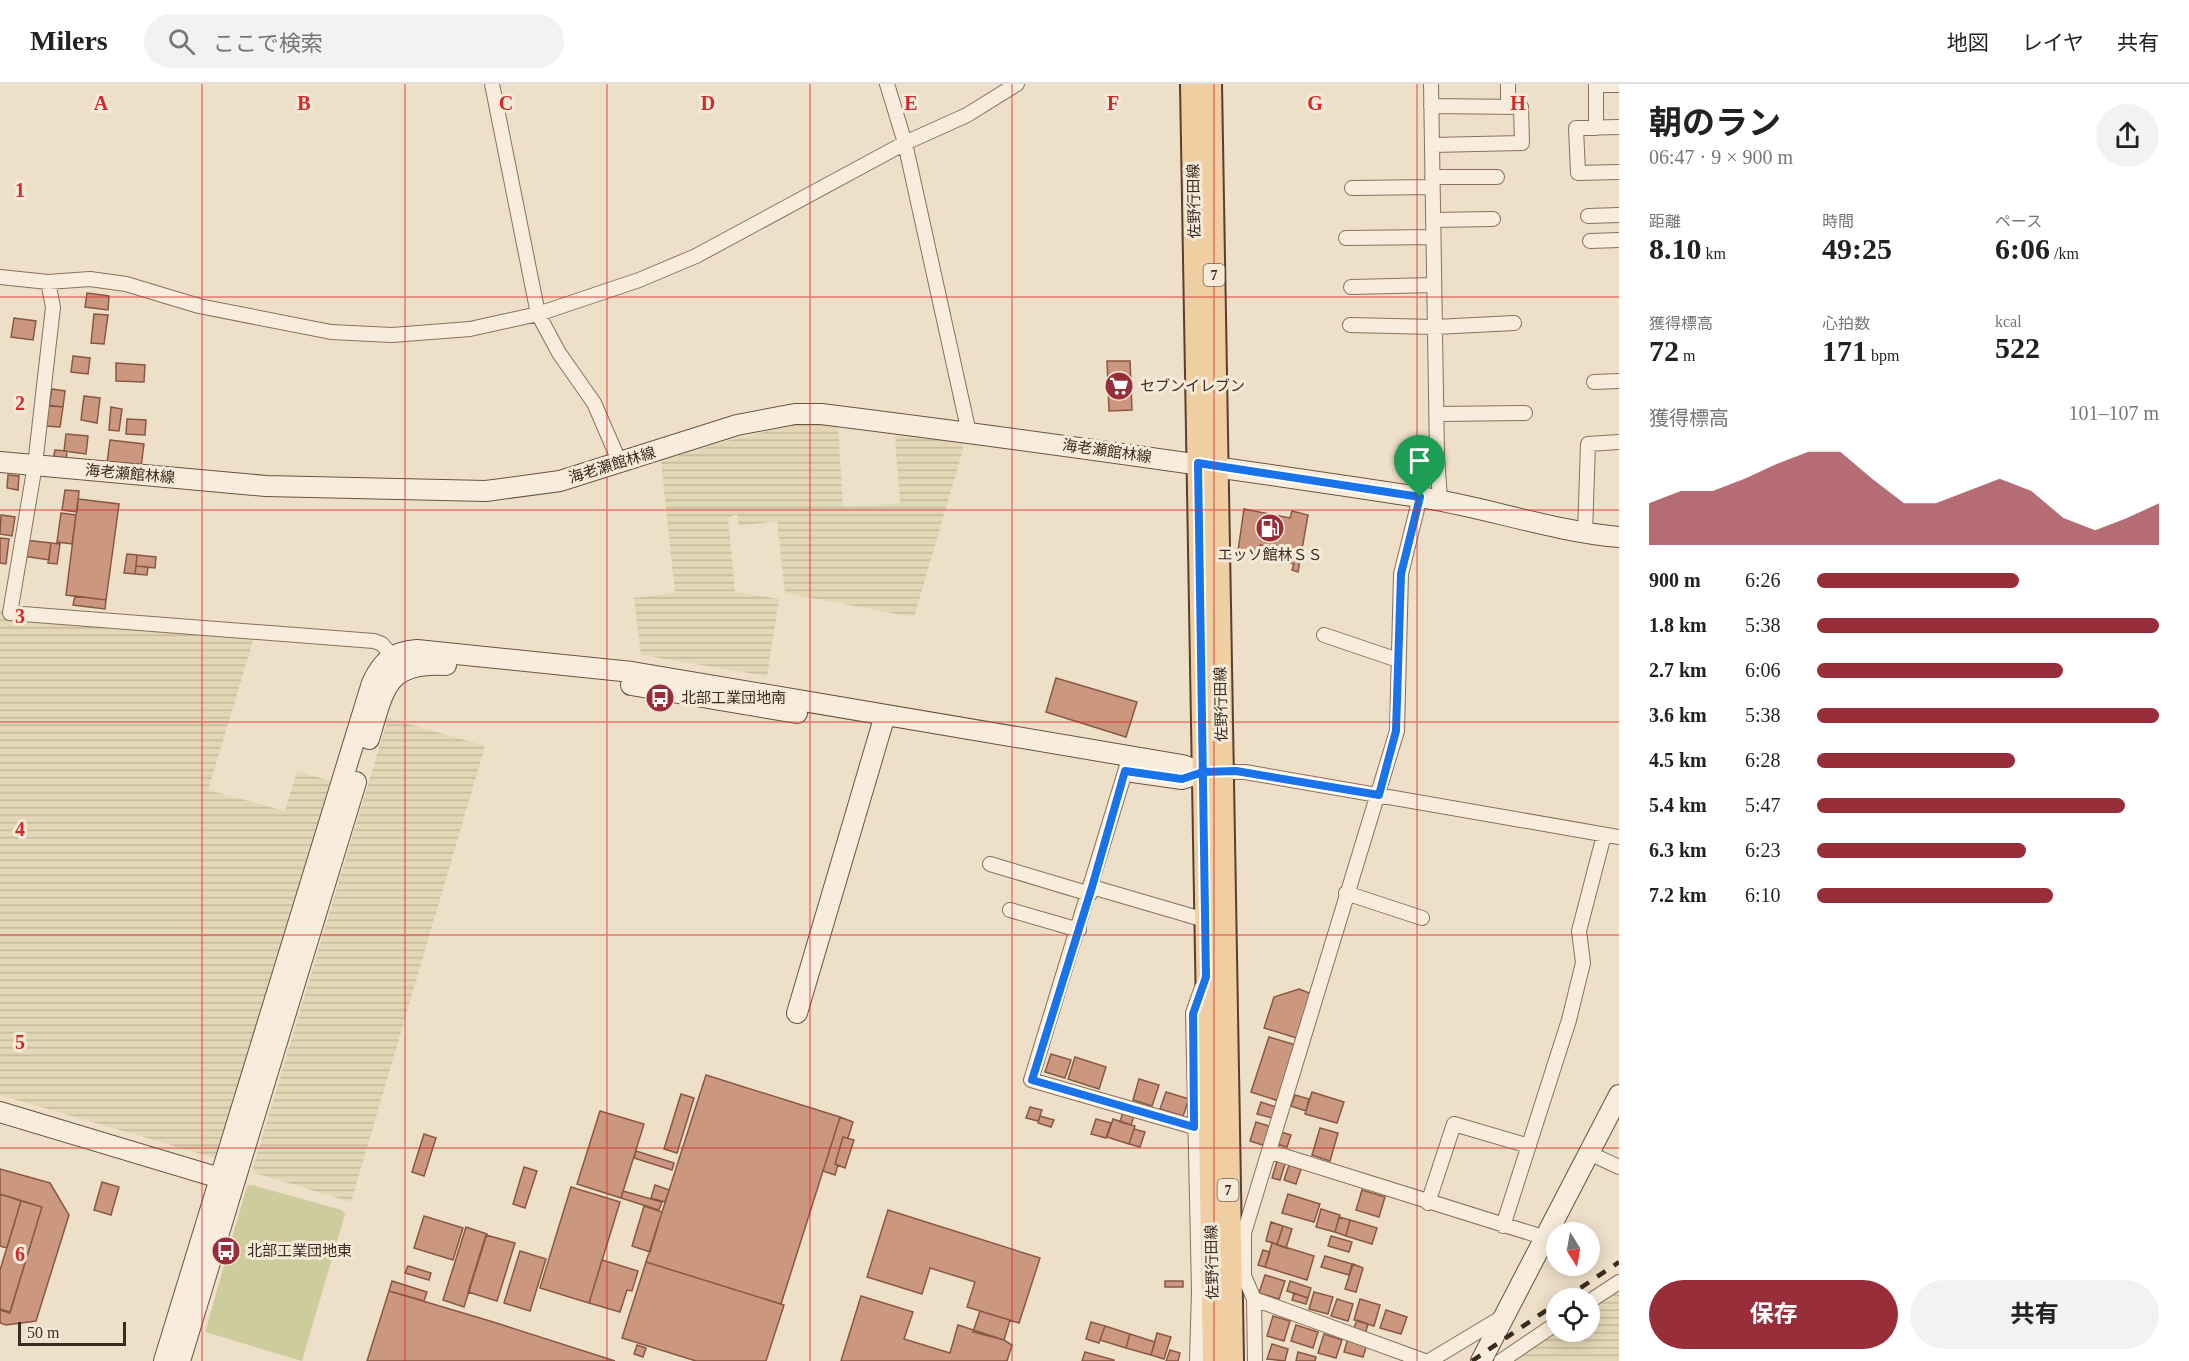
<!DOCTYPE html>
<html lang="ja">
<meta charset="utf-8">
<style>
body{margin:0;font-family:"Times New Roman","Noto Sans JP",serif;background:#f2f2f2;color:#222;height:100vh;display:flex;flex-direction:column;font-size:22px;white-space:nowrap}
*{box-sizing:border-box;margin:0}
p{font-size:20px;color:#767676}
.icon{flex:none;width:33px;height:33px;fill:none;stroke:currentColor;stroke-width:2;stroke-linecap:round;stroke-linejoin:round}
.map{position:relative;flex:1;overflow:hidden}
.details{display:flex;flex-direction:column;background:#fff;width:570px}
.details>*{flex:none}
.needle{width:39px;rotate:169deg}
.fabs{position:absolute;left:1546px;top:1138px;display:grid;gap:12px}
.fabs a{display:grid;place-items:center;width:54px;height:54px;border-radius:50%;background:#fff;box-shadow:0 3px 15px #0003;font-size:30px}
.scale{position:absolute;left:18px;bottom:15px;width:108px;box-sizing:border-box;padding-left:6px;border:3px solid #3b2a21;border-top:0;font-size:16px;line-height:21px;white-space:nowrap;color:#3b2a21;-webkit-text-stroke:4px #f5ead8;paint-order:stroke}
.pin{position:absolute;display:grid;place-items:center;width:51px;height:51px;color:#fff;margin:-62px -26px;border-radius:50% 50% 50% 0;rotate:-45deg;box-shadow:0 0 6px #0007}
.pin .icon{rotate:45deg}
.round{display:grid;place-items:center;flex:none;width:63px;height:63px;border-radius:32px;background:#f2f2f2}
.head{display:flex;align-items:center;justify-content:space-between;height:102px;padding:0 30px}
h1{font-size:33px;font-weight:700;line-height:45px}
.figures{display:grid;grid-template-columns:repeat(3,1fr);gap:9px;height:102px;padding:6px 30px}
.figures div{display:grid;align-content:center}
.figures b{font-size:30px;font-weight:700}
.figures small{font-size:16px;font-weight:400}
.figures p{font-size:16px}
.chart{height:168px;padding:12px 30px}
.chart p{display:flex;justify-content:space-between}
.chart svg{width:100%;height:108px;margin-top:6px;fill:#982e3a;opacity:.7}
.primary-button{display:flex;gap:12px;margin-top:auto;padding:12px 30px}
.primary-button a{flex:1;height:69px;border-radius:36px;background:#982e3a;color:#fff;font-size:24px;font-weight:700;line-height:69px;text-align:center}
.primary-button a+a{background:#f2f2f2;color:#222}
ul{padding:0 30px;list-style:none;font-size:20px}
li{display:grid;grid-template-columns:96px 72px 1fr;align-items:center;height:45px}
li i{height:15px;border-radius:8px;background:#982e3a}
header{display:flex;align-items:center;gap:36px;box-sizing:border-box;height:84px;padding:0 30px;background:#fff;border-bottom:2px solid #e0e0e0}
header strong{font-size:28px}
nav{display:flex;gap:33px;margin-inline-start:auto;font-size:21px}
.search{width:420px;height:54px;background:#f2f2f2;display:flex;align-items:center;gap:15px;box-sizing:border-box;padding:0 21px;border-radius:33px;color:#767676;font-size:22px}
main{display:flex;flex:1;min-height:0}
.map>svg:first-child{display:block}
</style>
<header>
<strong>Milers</strong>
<div class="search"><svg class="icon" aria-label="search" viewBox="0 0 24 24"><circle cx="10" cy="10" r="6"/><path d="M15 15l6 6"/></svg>ここで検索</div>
<nav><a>地図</a><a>レイヤ</a><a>共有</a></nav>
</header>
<main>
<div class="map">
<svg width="1619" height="1277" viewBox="0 0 1619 1277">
<defs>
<pattern id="farmland-rules" width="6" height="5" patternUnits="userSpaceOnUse" patternTransform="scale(1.5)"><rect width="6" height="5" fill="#e3d7b6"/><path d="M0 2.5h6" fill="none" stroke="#c4b99c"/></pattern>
</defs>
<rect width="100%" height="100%" fill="#eedfc8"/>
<path fill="url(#farmland-rules)" d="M796,340L838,342L843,423L900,419L895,351L962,358L963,366L914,533L785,509L777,437L739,442L737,430L728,434L735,508L779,515L767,592L641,571L634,514L675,509L661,377L727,357Z
M0,526L251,553L253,557L208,706L285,727L297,687L330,697L219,1075L0,1011Z
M388,634L485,662L351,1118L255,1089L253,1084Z
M1619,1199V1277H1501L1557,1240V1248H1590V1218Z"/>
<path fill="#cccc9c" d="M251,1101L342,1126L345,1130L302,1277L205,1248L247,1102Z"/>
<path fill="#cb977f" stroke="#895844" stroke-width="1.5" d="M87,209L109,212L108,226L85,223Z
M94,230L108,231L104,260L91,259Z
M14,234L36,237L33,256L11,253Z
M73,272L90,274L88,290L71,288Z
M1107,277H1130L1132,326L1109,327Z
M116,279L145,281L144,298L116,297Z
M52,305L65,307L63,323L49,322Z
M84,312L100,314L97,339L81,336Z
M46,321L63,323L60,343L44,342Z
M111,323L122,325L119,347L109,346Z
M127,335L146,336L145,351L126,350Z
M66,350L88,352L86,370L64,367Z
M110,356L144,360L141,383L107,379Z
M55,366L67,367L66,378L53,376Z
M8,391L19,392L18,406L7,404Z
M65,406L79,407L77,428L62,426Z
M78,415L119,420L106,516L66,511Z
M1244,425L1290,434L1292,427L1308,431L1298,488L1292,486L1294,480L1281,477L1282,464L1260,461L1257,471L1238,467Z
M61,429L76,431L72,460L57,458Z
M1,431L15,433L12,452L0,450Z
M0,454L9,455L6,480L0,479Z
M25,456L51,459L49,476L23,472Z
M51,459L60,460L57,480L48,479Z
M127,470L137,471L135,490L124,489Z
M137,471L156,473L155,484L136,482Z
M136,482L148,483L147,491L135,490Z
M75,512L106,516L105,525L73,521Z
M1056,594L1137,618L1126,653L1046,628Z
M1299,905L1314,911L1300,955L1264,944L1274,913Z
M1269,953L1299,962L1282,1018L1251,1008Z
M1051,970L1071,976L1065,994L1045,988Z
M1075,973L1106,983L1099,1005L1068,995Z
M706,991L840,1033L781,1220L646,1178Z
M1139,995L1159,1001L1152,1022L1133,1016Z
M1166,1008L1189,1015L1183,1032L1160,1025Z
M1312,1008L1344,1018L1337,1039L1305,1030Z
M681,1010L694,1014L677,1069L664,1065Z
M1295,1011L1309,1015L1306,1027L1291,1022Z
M1261,1018L1276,1023L1272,1034L1257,1030Z
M1030,1023L1042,1026L1038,1037L1026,1034Z
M600,1027L644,1040L621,1114L577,1100Z
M1123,1028L1134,1032L1131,1041L1120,1038Z
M1040,1032L1054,1036L1051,1043L1038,1039Z
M840,1033L853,1038L848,1054L843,1053L835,1080L838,1081L835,1091L823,1087Z
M1096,1035L1111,1039L1106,1054L1091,1050Z
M1113,1035L1135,1042L1129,1060L1107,1053Z
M1256,1038L1275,1044L1269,1063L1250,1057Z
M1320,1044L1338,1049L1330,1077L1312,1071Z
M1134,1045L1145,1048L1140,1063L1129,1060Z
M1281,1048L1291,1051L1287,1063L1277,1060Z
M424,1050L436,1054L424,1092L412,1088Z
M843,1053L854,1056L845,1084L835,1080Z
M636,1067L674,1079L672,1086L634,1074Z
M1278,1074L1286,1077L1280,1096L1272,1094Z
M1289,1081L1301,1085L1296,1100L1284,1096Z
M524,1083L537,1087L525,1124L513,1120Z
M0,1085L50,1099L69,1131L36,1237L6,1241L0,1239V1226L10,1229L42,1123L0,1110Z
M102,1098L119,1103L111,1131L94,1126Z
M655,1101L669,1106L665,1118L651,1114Z
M571,1103L620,1118L589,1219L540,1204Z
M1362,1106L1385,1113L1379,1133L1356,1126Z
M623,1107L662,1118L659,1126L621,1114Z
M0,1110L21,1117L7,1164L0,1162Z
M1288,1110L1320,1120L1314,1138L1282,1129Z
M21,1117L42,1123L10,1228L0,1225V1186Z
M644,1122L662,1128L650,1168L632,1162Z
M1321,1125L1340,1131L1335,1148L1316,1143Z
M888,1126L1040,1174L1019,1239L967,1223L975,1198L930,1184L922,1210L867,1193Z
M424,1132L463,1144L453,1176L414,1164Z
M1339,1133L1350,1136L1346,1152L1335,1148Z
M1350,1136L1377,1144L1372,1160L1346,1152Z
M1271,1138L1283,1142L1277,1160L1266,1157Z
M1283,1142L1292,1145L1286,1164L1277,1161Z
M466,1143L487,1150L464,1223L443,1216Z
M486,1151L515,1159L497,1217L468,1208Z
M1331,1152L1352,1158L1349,1168L1328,1162Z
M1272,1159L1314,1172L1307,1196L1265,1183Z
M1263,1166L1270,1168L1265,1183L1258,1181Z
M520,1167L546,1175L530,1227L504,1219Z
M1325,1172L1352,1180L1349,1191L1321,1183Z
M602,1176L638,1187L632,1207L627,1206L620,1228L589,1219Z
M646,1178L784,1221L766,1277H696L622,1254Z
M1353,1180L1363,1184L1356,1208L1345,1205Z
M408,1182L431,1189L429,1196L405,1189Z
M1265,1191L1285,1197L1279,1215L1259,1209Z
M392,1197L427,1208L424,1217L389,1207Z
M1165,1197H1183V1203H1165Z
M1290,1197L1311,1204L1308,1214L1287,1207Z
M389,1207L490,1237L615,1277H367Z
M1314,1208L1333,1213L1328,1230L1309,1225Z
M1294,1209L1308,1214L1306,1220L1292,1216Z
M861,1212L913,1228L904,1255L950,1269L958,1241L1004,1256L1012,1261L1007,1277H841Z
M1337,1215L1353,1220L1348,1237L1331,1232Z
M1360,1215L1380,1221L1374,1242L1354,1236Z
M1386,1226L1407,1233L1401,1250L1380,1244Z
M980,1227L1010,1236L1004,1256L973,1248Z
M1273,1232L1290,1237L1284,1257L1267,1252Z
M1357,1236L1368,1240L1365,1251L1353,1247Z
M1091,1238L1105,1242L1099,1259L1086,1255Z
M1296,1241L1318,1248L1313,1264L1291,1257Z
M1105,1242L1130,1250L1126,1264L1100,1256Z
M1157,1249L1171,1253L1164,1275L1151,1271Z
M1130,1250L1155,1258L1151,1271L1126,1264Z
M1324,1250L1342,1256L1336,1274L1318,1269Z
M1349,1251L1368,1257L1363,1273L1344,1268Z
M1272,1260L1288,1265L1285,1277L1267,1275Z
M637,1261L646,1264L643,1273L634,1270Z
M1170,1266L1180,1269L1178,1277H1166Z
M1085,1268L1114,1276V1277H1082Z
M1298,1268L1316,1273L1315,1277H1296Z"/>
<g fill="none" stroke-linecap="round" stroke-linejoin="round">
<g stroke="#8a705d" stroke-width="16">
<path id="street" d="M492,0L538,230L559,269L594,319L620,379
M887,0L905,59L969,349
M1431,0L1437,371L1440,416
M1508,0V23
M1431,22L1521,23L1522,59L1432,61
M1619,43L1576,44L1578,89L1619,88
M1596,44V1H1619
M1432,93H1497
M1352,104L1432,103
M1588,132L1619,131
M1433,136L1493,135
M1346,154L1433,153
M1590,157L1619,156
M0,193L48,198L90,195L126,200L199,222L331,248L392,251L470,245L538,230L639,196L696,172L905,59L967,31L1017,0
M48,198L53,223L35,381L10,529L374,557L382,560L392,572
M1351,203L1434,201
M1350,241L1435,243L1514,239
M1594,298L1619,297
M1436,330L1525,329
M1420,413L1401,490L1397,647L1244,1149V1192L1254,1215L1425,1277
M1585,449L1588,360L1619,358
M1324,551L1398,576
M1129,675L1031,996L1194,1043
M1222,688H1245L1619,753
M990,780L1090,810
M1092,803L1205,836
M1346,809L1422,834
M1010,826L1079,846
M1271,1068L1546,1154
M1589,1069L1619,1083
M1428,1119L1454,1040L1529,1062
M1503,1142L1569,936L1583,879L1579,847L1604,751
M1254,1215L1255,1277
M1590,1217L1619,1198
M1197,1277L1199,1207L1193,929L1202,903
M1429,1277L1504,1232
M1501,1277L1557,1239"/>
</g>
<g stroke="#6c5240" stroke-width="22">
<path id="secondary" d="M0,378L266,402L486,407L560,397L737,341L795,330H821C1021,355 1220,383 1419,413C1486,423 1551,447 1619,453
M631,601L797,629
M369,655C384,605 386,577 446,581
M1133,688L1182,695L1204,688
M797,929L885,631
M0,1028L233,1098
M164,1277L372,599C382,577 393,568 417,566L632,588L1182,681L1203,688
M180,1277L356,698
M1481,1277L1619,1011"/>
</g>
<g stroke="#583f31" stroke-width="26">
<path id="primary" d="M1192,0L1214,1277
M1210,0L1232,1277"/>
</g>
<use href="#street" stroke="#f8eddc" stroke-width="14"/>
<use href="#secondary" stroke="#f8eddc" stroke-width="20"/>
<use href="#primary" stroke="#efcfa2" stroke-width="22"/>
<path stroke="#3b2a21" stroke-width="4.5" stroke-dasharray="10 10" stroke-linecap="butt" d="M1564,1215L1619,1178
M1472,1277L1557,1219"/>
</g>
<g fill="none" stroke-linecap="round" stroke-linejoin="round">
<g stroke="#fff" stroke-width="12">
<path id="route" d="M1420,413L1198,379L1206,893L1193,930L1194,1043L1032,996L1092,803L1125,687L1182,695L1203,688L1236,687L1379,711L1396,647L1401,490L1420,413"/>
</g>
<use href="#route" stroke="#1a73e8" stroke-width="8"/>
</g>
<path fill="none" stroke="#d62828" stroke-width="1.5" stroke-opacity="0.55" d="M202,0V1277M405,0V1277M607,0V1277M810,0V1277M1012,0V1277M1214,0V1277M1417,0V1277M0,213H1619M0,426H1619M0,638H1619M0,851H1619M0,1064H1619"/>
<defs>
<g id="supermarket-disc" transform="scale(1.5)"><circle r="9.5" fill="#982e3a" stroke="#f5ead8"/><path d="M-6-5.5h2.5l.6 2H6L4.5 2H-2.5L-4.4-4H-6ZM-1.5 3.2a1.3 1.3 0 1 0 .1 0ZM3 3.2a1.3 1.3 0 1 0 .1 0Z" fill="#fff"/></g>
<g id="fuel-disc" transform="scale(1.5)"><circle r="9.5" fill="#982e3a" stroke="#f5ead8"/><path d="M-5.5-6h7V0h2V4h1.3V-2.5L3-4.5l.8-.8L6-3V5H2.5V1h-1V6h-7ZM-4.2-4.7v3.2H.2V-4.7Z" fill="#fff"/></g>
<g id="bus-disc" transform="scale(1.5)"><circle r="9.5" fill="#982e3a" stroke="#f5ead8"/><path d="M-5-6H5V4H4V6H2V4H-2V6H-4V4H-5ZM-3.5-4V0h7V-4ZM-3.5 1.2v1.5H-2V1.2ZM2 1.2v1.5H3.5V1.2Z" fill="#fff"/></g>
</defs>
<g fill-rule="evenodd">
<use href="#supermarket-disc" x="1119" y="302"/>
<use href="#fuel-disc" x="1270" y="444"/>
<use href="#bus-disc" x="660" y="614"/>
<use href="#bus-disc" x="226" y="1167"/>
</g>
<g text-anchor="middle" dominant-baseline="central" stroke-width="6" stroke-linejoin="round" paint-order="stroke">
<g fill="#f5ead8" stroke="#736458" stroke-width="1.5">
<rect x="1203.5" y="180" width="21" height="22" rx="4.5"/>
<rect x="1217.5" y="1095" width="21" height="22" rx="4.5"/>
</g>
<g font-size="14" font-weight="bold" fill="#3b2a21">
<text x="1214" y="191">7</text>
<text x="1228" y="1106">7</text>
</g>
<g font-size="15" fill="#3b2a21" stroke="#f5ead8">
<text transform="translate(1194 117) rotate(-91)">佐野行田線</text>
<text transform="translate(1107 367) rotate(8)">海老瀬館林線</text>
<text transform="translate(612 381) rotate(-17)">海老瀬館林線</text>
<text transform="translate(130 390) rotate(5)">海老瀬館林線</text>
<text transform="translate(1221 620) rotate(-91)">佐野行田線</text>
<text transform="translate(1212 1178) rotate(-91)">佐野行田線</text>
</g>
<g font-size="15" fill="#3b2a21" stroke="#f5ead8" text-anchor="start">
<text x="1140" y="302">セブンイレブン</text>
<text x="1270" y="471" text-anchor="middle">エッソ館林ＳＳ</text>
<text x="681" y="614">北部工業団地南</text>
<text x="247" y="1167">北部工業団地東</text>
</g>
</g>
<g font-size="20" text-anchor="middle" font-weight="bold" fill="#d62828" stroke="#f5ead8" stroke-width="6" stroke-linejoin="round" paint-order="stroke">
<text x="101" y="26">A</text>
<text x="304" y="26">B</text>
<text x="506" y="26">C</text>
<text x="708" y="26">D</text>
<text x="911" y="26">E</text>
<text x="1113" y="26">F</text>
<text x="1315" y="26">G</text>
<text x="1518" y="26">H</text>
<text x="20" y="113">1</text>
<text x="20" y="326">2</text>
<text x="20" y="539">3</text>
<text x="20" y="752">4</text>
<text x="20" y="965">5</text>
<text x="20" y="1177">6</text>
</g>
</svg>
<div class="fabs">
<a><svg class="needle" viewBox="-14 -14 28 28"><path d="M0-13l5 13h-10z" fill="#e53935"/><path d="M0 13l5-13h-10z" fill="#767676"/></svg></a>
<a><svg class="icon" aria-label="locate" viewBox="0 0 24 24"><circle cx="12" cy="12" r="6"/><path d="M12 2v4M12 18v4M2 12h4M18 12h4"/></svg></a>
</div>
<div class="scale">50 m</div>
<div class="pin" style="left:1420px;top:413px;background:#1e9e55"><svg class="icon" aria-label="arrive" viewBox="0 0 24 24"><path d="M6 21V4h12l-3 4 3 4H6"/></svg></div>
</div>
<section class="details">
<div class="head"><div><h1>朝のラン</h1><p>06:47 · 9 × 900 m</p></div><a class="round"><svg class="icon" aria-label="share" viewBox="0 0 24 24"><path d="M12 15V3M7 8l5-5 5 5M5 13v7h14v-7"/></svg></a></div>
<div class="figures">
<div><p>距離</p><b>8.10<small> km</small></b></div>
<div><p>時間</p><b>49:25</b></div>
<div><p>ペース</p><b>6:06<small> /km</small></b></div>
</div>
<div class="figures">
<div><p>獲得標高</p><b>72<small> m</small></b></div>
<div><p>心拍数</p><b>171<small> bpm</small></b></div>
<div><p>kcal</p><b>522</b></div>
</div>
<div class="chart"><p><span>獲得標高</span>101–107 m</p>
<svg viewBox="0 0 160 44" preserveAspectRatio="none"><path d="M0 44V27L10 22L20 22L30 17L40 11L50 6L60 6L70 17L80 27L90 27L100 22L110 17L120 22L130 33L140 38L150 33L160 27V44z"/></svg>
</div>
<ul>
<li><b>900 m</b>6:26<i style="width:59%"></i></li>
<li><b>1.8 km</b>5:38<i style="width:100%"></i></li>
<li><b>2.7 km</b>6:06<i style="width:72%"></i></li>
<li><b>3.6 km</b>5:38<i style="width:100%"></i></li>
<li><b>4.5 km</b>6:28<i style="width:58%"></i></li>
<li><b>5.4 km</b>5:47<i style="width:90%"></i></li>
<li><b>6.3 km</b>6:23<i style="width:61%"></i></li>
<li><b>7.2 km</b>6:10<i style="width:69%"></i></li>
</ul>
<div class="primary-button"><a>保存</a><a>共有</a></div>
</section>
</main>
